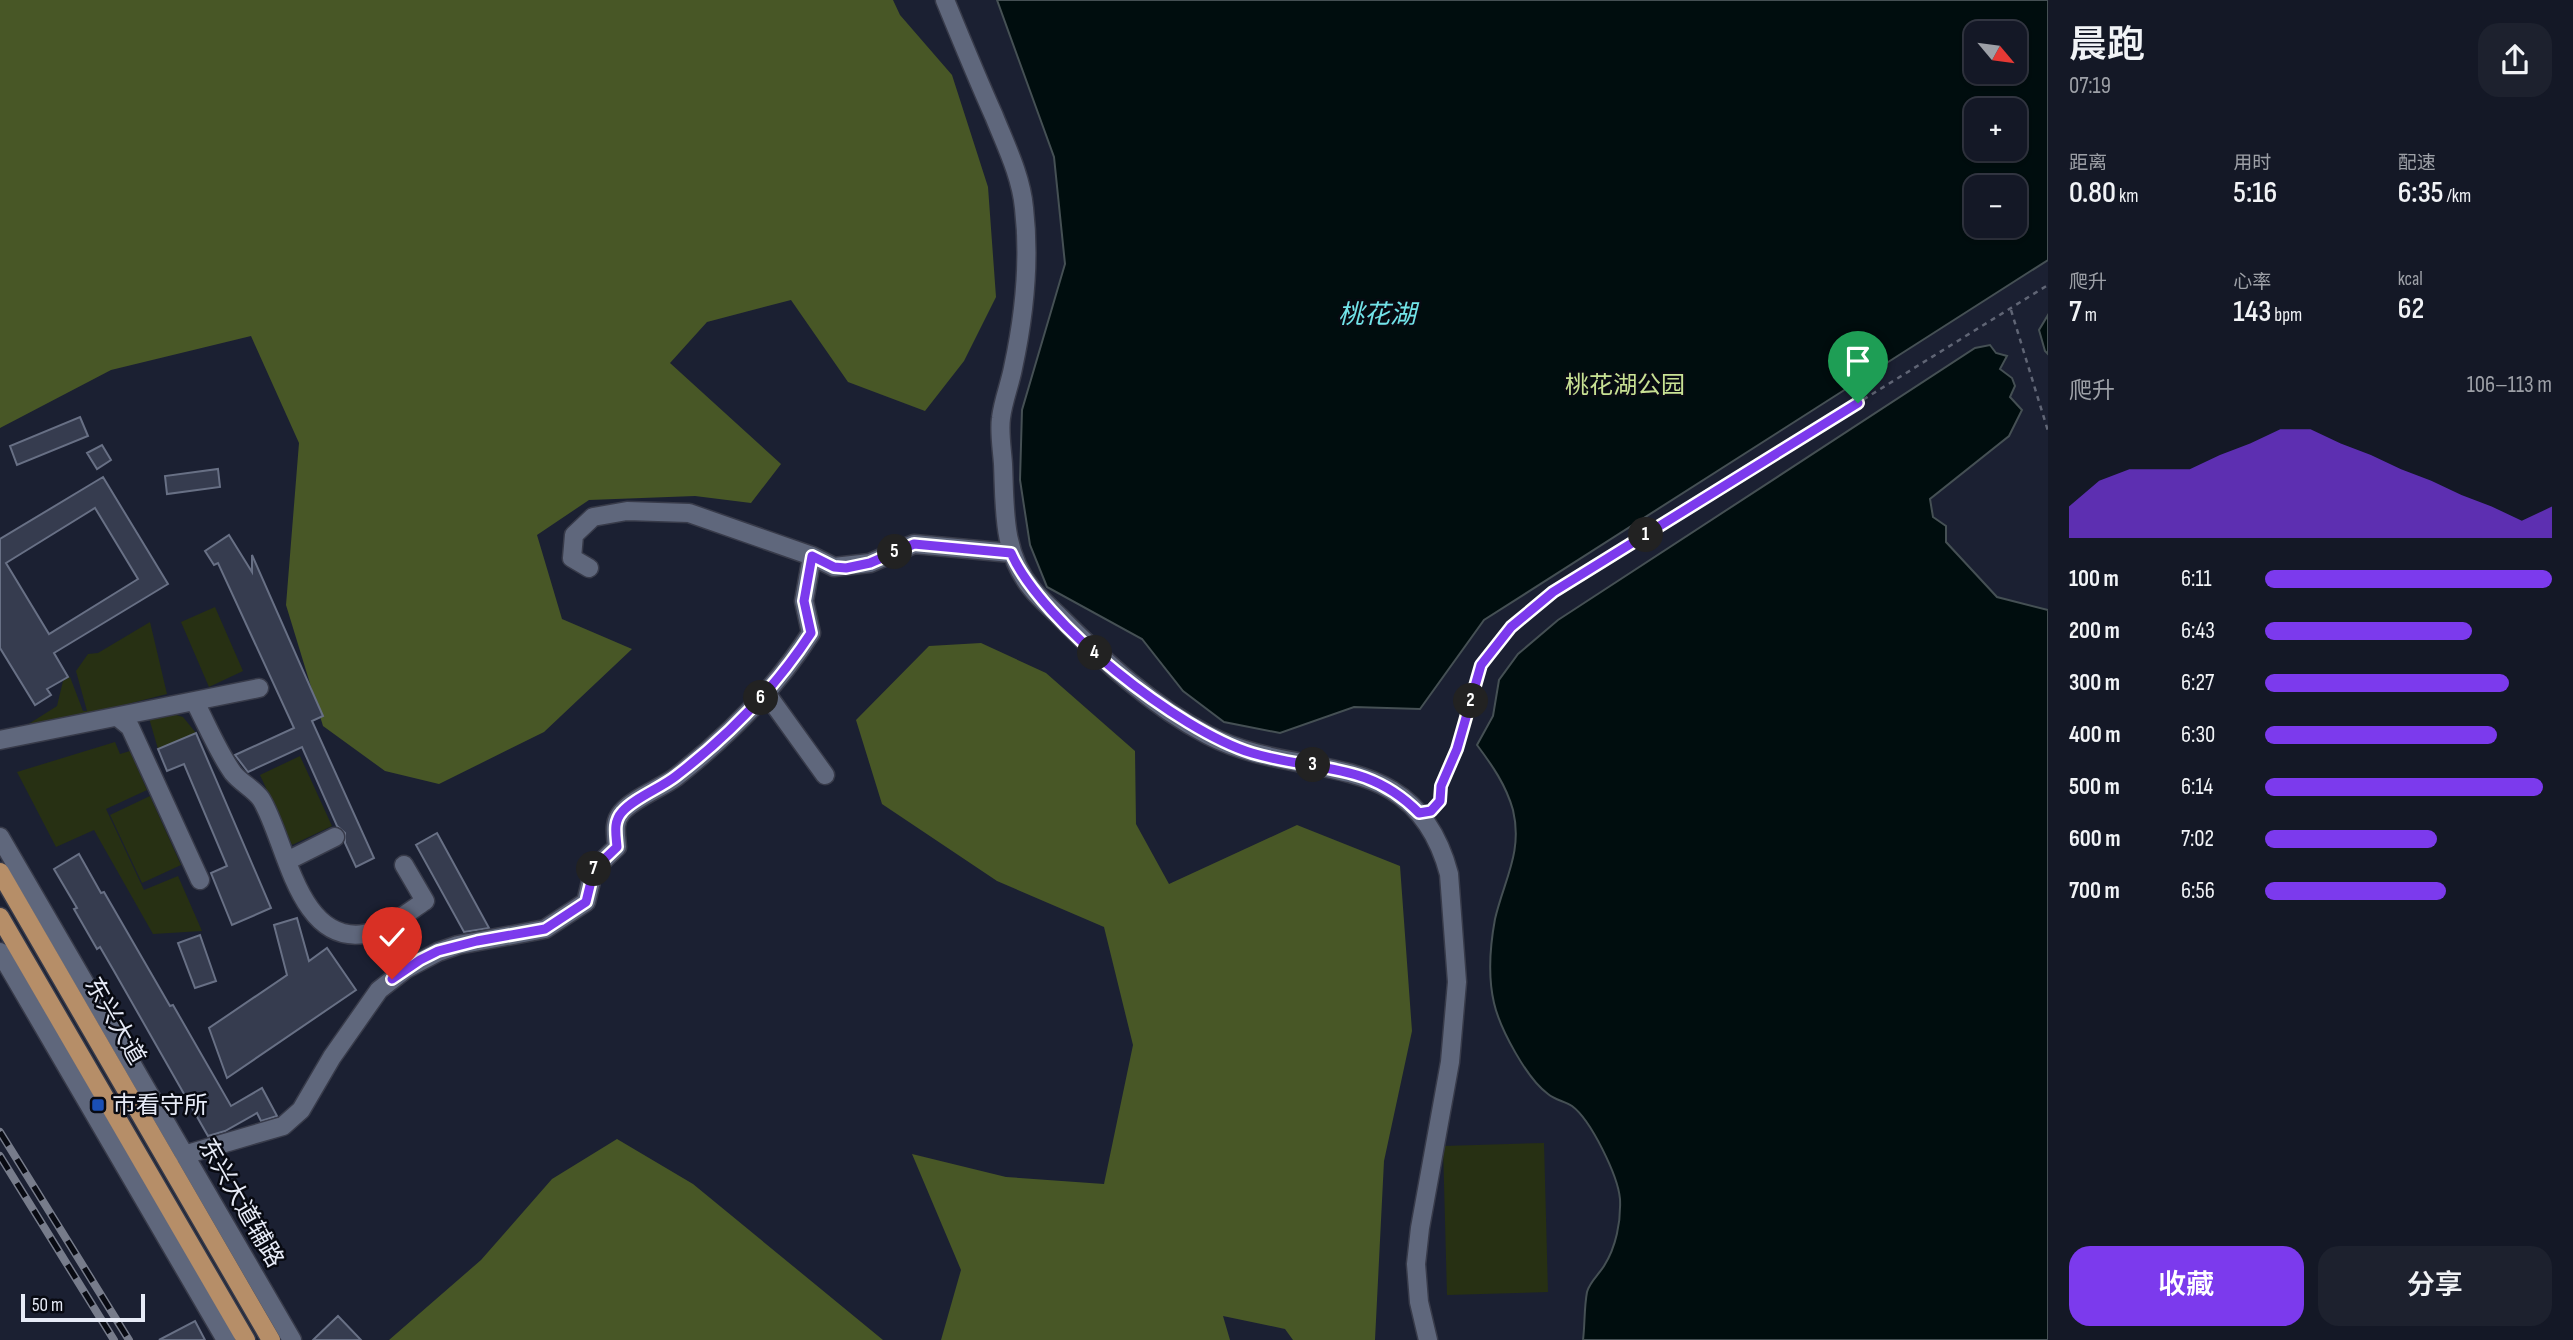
<!DOCTYPE html>
<html lang="zh">
<meta charset="utf-8">
<style>
body{margin:0;font-family:"Sofia Sans Condensed","Noto Sans SC",sans-serif;background:#1d212e;color:#f1f3f6;height:100vh;display:flex;flex-direction:column;font-size:26px;white-space:nowrap}
*{box-sizing:border-box;margin:0}
p{font-size:23px;color:#9da0a7}
.icon{flex:none;width:38px;height:38px;fill:none;stroke:currentColor;stroke-width:2;stroke-linecap:round;stroke-linejoin:round}
.map{position:relative;flex:1;overflow:hidden}
.details{display:flex;flex-direction:column;background:#141826;width:525px}
.details>*{flex:none}
.needle{width:46px;rotate:119deg}
.buttons{position:absolute;left:1964px;top:21px;display:grid;gap:14px}
.buttons a{display:grid;place-items:center;width:63px;height:63px;border-radius:14px;background:#141826;box-shadow:0 2px 5px #0004,0 0 0 2px #333743;font-size:35px}
.scale{position:absolute;left:21px;bottom:18px;width:124px;box-sizing:border-box;padding-left:7px;border:4px solid #e7ebf7;border-top:0;font-size:19px;line-height:24px;white-space:nowrap;color:#e7ebf7;-webkit-text-stroke:5px #080a12;paint-order:stroke}
.pin{position:absolute;display:grid;place-items:center;width:60px;height:60px;color:#fff;margin:-72px -30px;border-radius:50% 50% 50% 0;rotate:-45deg;box-shadow:0 0 7px #0007}
.pin .icon{rotate:45deg}
.km{position:absolute;width:35px;height:35px;margin:-18px;border-radius:50%;background:#222;color:#fff;font-size:19px;line-height:35px;text-align:center}
.round{display:grid;place-items:center;flex:none;width:74px;height:74px;border-radius:21px;background:#1d212e}
.head{display:flex;align-items:center;justify-content:space-between;height:119px;padding:0 21px}
h1{font-size:38px;font-weight:600;line-height:52px}
.figures{display:grid;grid-template-columns:repeat(3,1fr);gap:10px;height:119px;padding:7px 21px}
.figures div{display:grid;align-content:center}
.figures b{font-size:30px;font-weight:600}
.figures small{font-size:19px;font-weight:400}
.figures p{font-size:19px}
.chart{height:196px;padding:14px 21px}
.chart p{display:flex;justify-content:space-between}
.chart svg{width:100%;height:126px;margin-top:7px;fill:#7c3aed;opacity:.7}
.action{display:flex;gap:14px;margin-top:auto;padding:14px 21px}
.action a{flex:1;height:80px;border-radius:21px;background:#7c3aed;color:#fff;font-size:28px;font-weight:600;line-height:80px;text-align:center}
.action a+a{background:#1d212e;color:#f1f3f6}
ul{padding:0 21px;list-style:none;font-size:23px}
li{display:grid;grid-template-columns:112px 84px 1fr;align-items:center;height:52px}
li i{height:18px;border-radius:9px;background:#7c3aed}
main{display:flex;flex:1;min-height:0}
.map>svg:first-child{display:block}
</style>
<main>
<div class="map">
<svg width="2048" height="1340" viewBox="0 0 2048 1340">
<rect width="100%" height="100%" fill="#1b2032"/>
<path fill="#273013" d="M215,607L243,671L209,687L181,622Z
M150,622L167,694L16,732L57,706L63,681L70,677L83,711H87L76,671L88,654L98,653Z
M173,714L183,717L196,733L158,749L149,718Z
M115,742L120,754L130,751L147,790L106,809L144,890L178,876L202,931L153,934L94,830L56,847L17,772Z
M300,756L332,826L292,845L260,775Z
M150,796L181,865L142,883L110,815Z
M1544,1143L1548,1292L1447,1295L1443,1146Z"/>
<path fill="#485726" d="M0,0H893L900,15L952,75L988,187L996,297L964,361L925,411L848,382L791,300L707,322L670,363L781,464L751,503L695,496L589,500L537,535L562,619L632,649L544,732L439,784L385,771L323,726L286,605L299,443L251,336L111,370L0,428Z
M981,643L1046,673L1135,751L1136,824L1169,884L1297,825L1400,866L1412,1031L1384,1161L1375,1340H1293L1285,1329L1223,1316L1230,1340H941L961,1270L912,1154L1006,1177L1104,1184L1133,1045L1104,927L997,881L882,804L856,720L929,646Z
M617,1139L693,1184L883,1340H389L481,1260L552,1179Z"/>
<path fill="#000d0e" stroke="#455054" stroke-width="2" fill-rule="evenodd" d="M997,0H2048V260L1484,620L1420,709L1354,707L1280,733L1224,722L1183,691L1142,639L1047,587L1030,545L1020,480L1022,410L1065,264L1054,157ZM2014,33V72H1976V33ZM2014,110V149H1976V110ZM2014,187V226H1976V187Z
M2048,315V354L2045,351L2039,330Z
M1990,345L1996,353L2007,356L2000,369L2012,378L2015,386L2010,397L2022,410L2009,436L1930,499L1933,517L1946,526V542L1997,597L2048,610V1340H1583C1585,1324 1584,1308 1587,1292C1589,1283 1599,1274 1604,1266C1616,1247 1621,1222 1620,1199C1618,1176 1591,1120 1572,1106C1564,1101 1555,1100 1548,1094C1527,1079 1500,1029 1494,1003C1488,977 1490,946 1495,919C1504,880 1523,852 1513,810C1506,785 1492,765 1477,745L1493,716L1499,680L1518,654L1558,620L1975,348Z"/>
<path fill="#363c4f" stroke="#687085" stroke-width="2" fill-rule="evenodd" d="M80,417L88,436L17,465L10,446Z
M102,445L111,460L97,469L87,453Z
M218,469L220,487L167,494L165,476Z
M103,477L168,584L54,653L68,677L47,689L51,695L35,705L0,648V539ZM95,508L138,579L49,634L6,563Z
M229,535L252,572V555L323,716L312,721L374,858L356,867L345,843V833L337,826L302,747L248,772L235,755L294,728L218,563L214,565L205,551Z
M196,733L271,908L232,925L211,873L227,866L184,764L167,771L158,749Z
M437,833L489,928L464,932L416,845Z
M79,854L101,893L104,892L170,1006L173,1005L231,1106L262,1088L277,1116L261,1121L257,1113L225,1131L208,1136L114,971L100,947L97,949L74,909L77,908L54,869Z
M297,918L309,961L327,948L356,990L227,1078L209,1028L287,975L274,925Z
M200,935L216,981L195,988L178,943Z
M338,1316L361,1340H313Z
M195,1321L205,1340H159Z"/>
<g fill="none" stroke-linecap="round" stroke-linejoin="round">
<g stroke="#383b4a" stroke-width="21">
<path id="minor" d="M945,0C961,39 977,78 994,116C1006,146 1021,176 1024,208C1030,260 1024,317 1013,368C1010,384 1003,401 1001,418C999,432 1002,449 1003,464C1005,508 1002,553 1032,589C1040,599 1051,608 1060,617C1104,661 1152,706 1208,735C1301,784 1414,742 1449,874L1457,982L1450,1062L1420,1228L1416,1264L1419,1302L1428,1340
M589,568L572,558L574,535L593,517L627,511L689,513L812,556L834,567L870,563L914,544L1011,553
M766,693L825,775
M195,702C207,725 218,752 233,773C241,783 254,789 261,799C286,839 297,944 364,934C386,931 408,912 425,901L404,865
M119,718L130,727L200,880
M0,740L259,688
M0,837L292,1340
M287,861L335,837
M0,952L226,1340
M184,1155L283,1126L301,1110L332,1057L379,990L406,969L438,952L458,945L545,929L586,902L594,869L617,847C616,834 613,822 622,812C634,798 661,788 676,777C728,736 776,688 811,633L804,601L812,556"/>
</g>
<g stroke="#383b4a" stroke-width="21">
<path id="major" d="M0,872L271,1340
M0,917L246,1340"/>
</g>
<path stroke="#606575" stroke-width="2.5" stroke-dasharray="5 5" stroke-linecap="butt" d="M2011,310L2048,431
M1434,808L1440,801L1441,786L1457,749L1481,665L1512,627L1553,592L2048,285"/>
<use href="#minor" stroke="#5f677c" stroke-width="18"/>
<use href="#major" stroke="#b68e68" stroke-width="18"/>
<g stroke="#777c8b" stroke-width="8">
<path id="rail" d="M0,1132L129,1340
M0,1156L114,1340"/>
</g>
<use href="#rail" stroke="#080a12" stroke-width="5" stroke-dasharray="16" stroke-linecap="butt"/>
</g>
<g fill="none" stroke-linecap="round" stroke-linejoin="round">
<g stroke="#fff" stroke-width="14">
<path id="route" d="M392,979L420,960L438,951L477,941L545,929L586,902L594,869L617,847C616,834 613,822 622,812C634,798 661,788 676,776C728,736 775,688 811,633L804,601L812,556L834,567L846,568L870,563L914,544L1011,553C1042,623 1179,731 1252,753C1316,772 1368,761 1419,813L1431,811L1440,801L1441,786L1457,749L1481,665L1511,627L1553,592L1858,403"/>
</g>
<use href="#route" stroke="#7c3aed" stroke-width="9"/>
</g>
<rect fill="#1a4fb4" stroke="#080a12" stroke-width="2.5" x="91" y="1098" width="14" height="14" rx="3.5"/>
<g text-anchor="middle" dominant-baseline="central" stroke-width="5" stroke-linejoin="round" paint-order="stroke">
<g font-size="24" fill="#c8e194" stroke="#080a12">
<text x="1625" y="385">桃花湖公园</text>
</g>
<g font-size="24" fill="#e7ebf7" stroke="#080a12">
<text transform="translate(115 1021) rotate(60)">东兴大道</text>
<text transform="translate(241 1203) rotate(60)">东兴大道辅路</text>
</g>
<g font-size="24" fill="#e7ebf7" stroke="#080a12" text-anchor="start">
<text x="112" y="1105">巿看守所</text>
</g>
<g font-size="26" font-style="italic" fill="#72e4e9" stroke="#080a12">
<text x="1377" y="315">桃花湖</text>
</g>
</g>
</svg>
<div class="buttons">
<a><svg class="needle" viewBox="-14 -14 28 28"><path d="M0-13l5 13h-10z" fill="#e53935"/><path d="M0 13l5-13h-10z" fill="#9da0a7"/></svg></a>
<a>+</a>
<a>−</a>
</div>
<div class="scale">50 m</div>
<div class="pin" style="left:1858px;top:403px;background:#1e9e55"><svg class="icon" aria-label="arrive" viewBox="0 0 24 24"><path d="M6 21V4h12l-3 4 3 4H6"/></svg></div>
<div class="pin" style="left:392px;top:979px;background:#d93025"><svg class="icon" aria-label="check" viewBox="0 0 24 24"><path d="M5 12l5 5 9-10"/></svg></div>
<b class="km" style="left:1646px;top:535px">1</b>
<b class="km" style="left:1471px;top:701px">2</b>
<b class="km" style="left:1313px;top:765px">3</b>
<b class="km" style="left:1095px;top:653px">4</b>
<b class="km" style="left:895px;top:552px">5</b>
<b class="km" style="left:761px;top:698px">6</b>
<b class="km" style="left:594px;top:869px">7</b>
</div>
<section class="details">
<div class="head"><div><h1>晨跑</h1><p>07:19</p></div><a class="round"><svg class="icon" aria-label="share" viewBox="0 0 24 24"><path d="M12 15V3M7 8l5-5 5 5M5 13v7h14v-7"/></svg></a></div>
<div class="figures">
<div><p>距离</p><b>0.80<small> km</small></b></div>
<div><p>用时</p><b>5:16</b></div>
<div><p>配速</p><b>6:35<small> /km</small></b></div>
</div>
<div class="figures">
<div><p>爬升</p><b>7<small> m</small></b></div>
<div><p>心率</p><b>143<small> bpm</small></b></div>
<div><p>kcal</p><b>62</b></div>
</div>
<div class="chart"><p><span>爬升</span>106–113 m</p>
<svg viewBox="0 0 160 44" preserveAspectRatio="none"><path d="M0 44V33L10 24L20 20L30 20L40 20L50 15L60 11L70 6L80 6L90 11L100 15L110 20L120 24L130 29L140 33L150 38L160 33V44z"/></svg>
</div>
<ul>
<li><b>100 m</b>6:11<i style="width:100%"></i></li>
<li><b>200 m</b>6:43<i style="width:72%"></i></li>
<li><b>300 m</b>6:27<i style="width:85%"></i></li>
<li><b>400 m</b>6:30<i style="width:81%"></i></li>
<li><b>500 m</b>6:14<i style="width:97%"></i></li>
<li><b>600 m</b>7:02<i style="width:60%"></i></li>
<li><b>700 m</b>6:56<i style="width:63%"></i></li>
</ul>
<div class="action"><a>收藏</a><a>分享</a></div>
</section>
</main>
